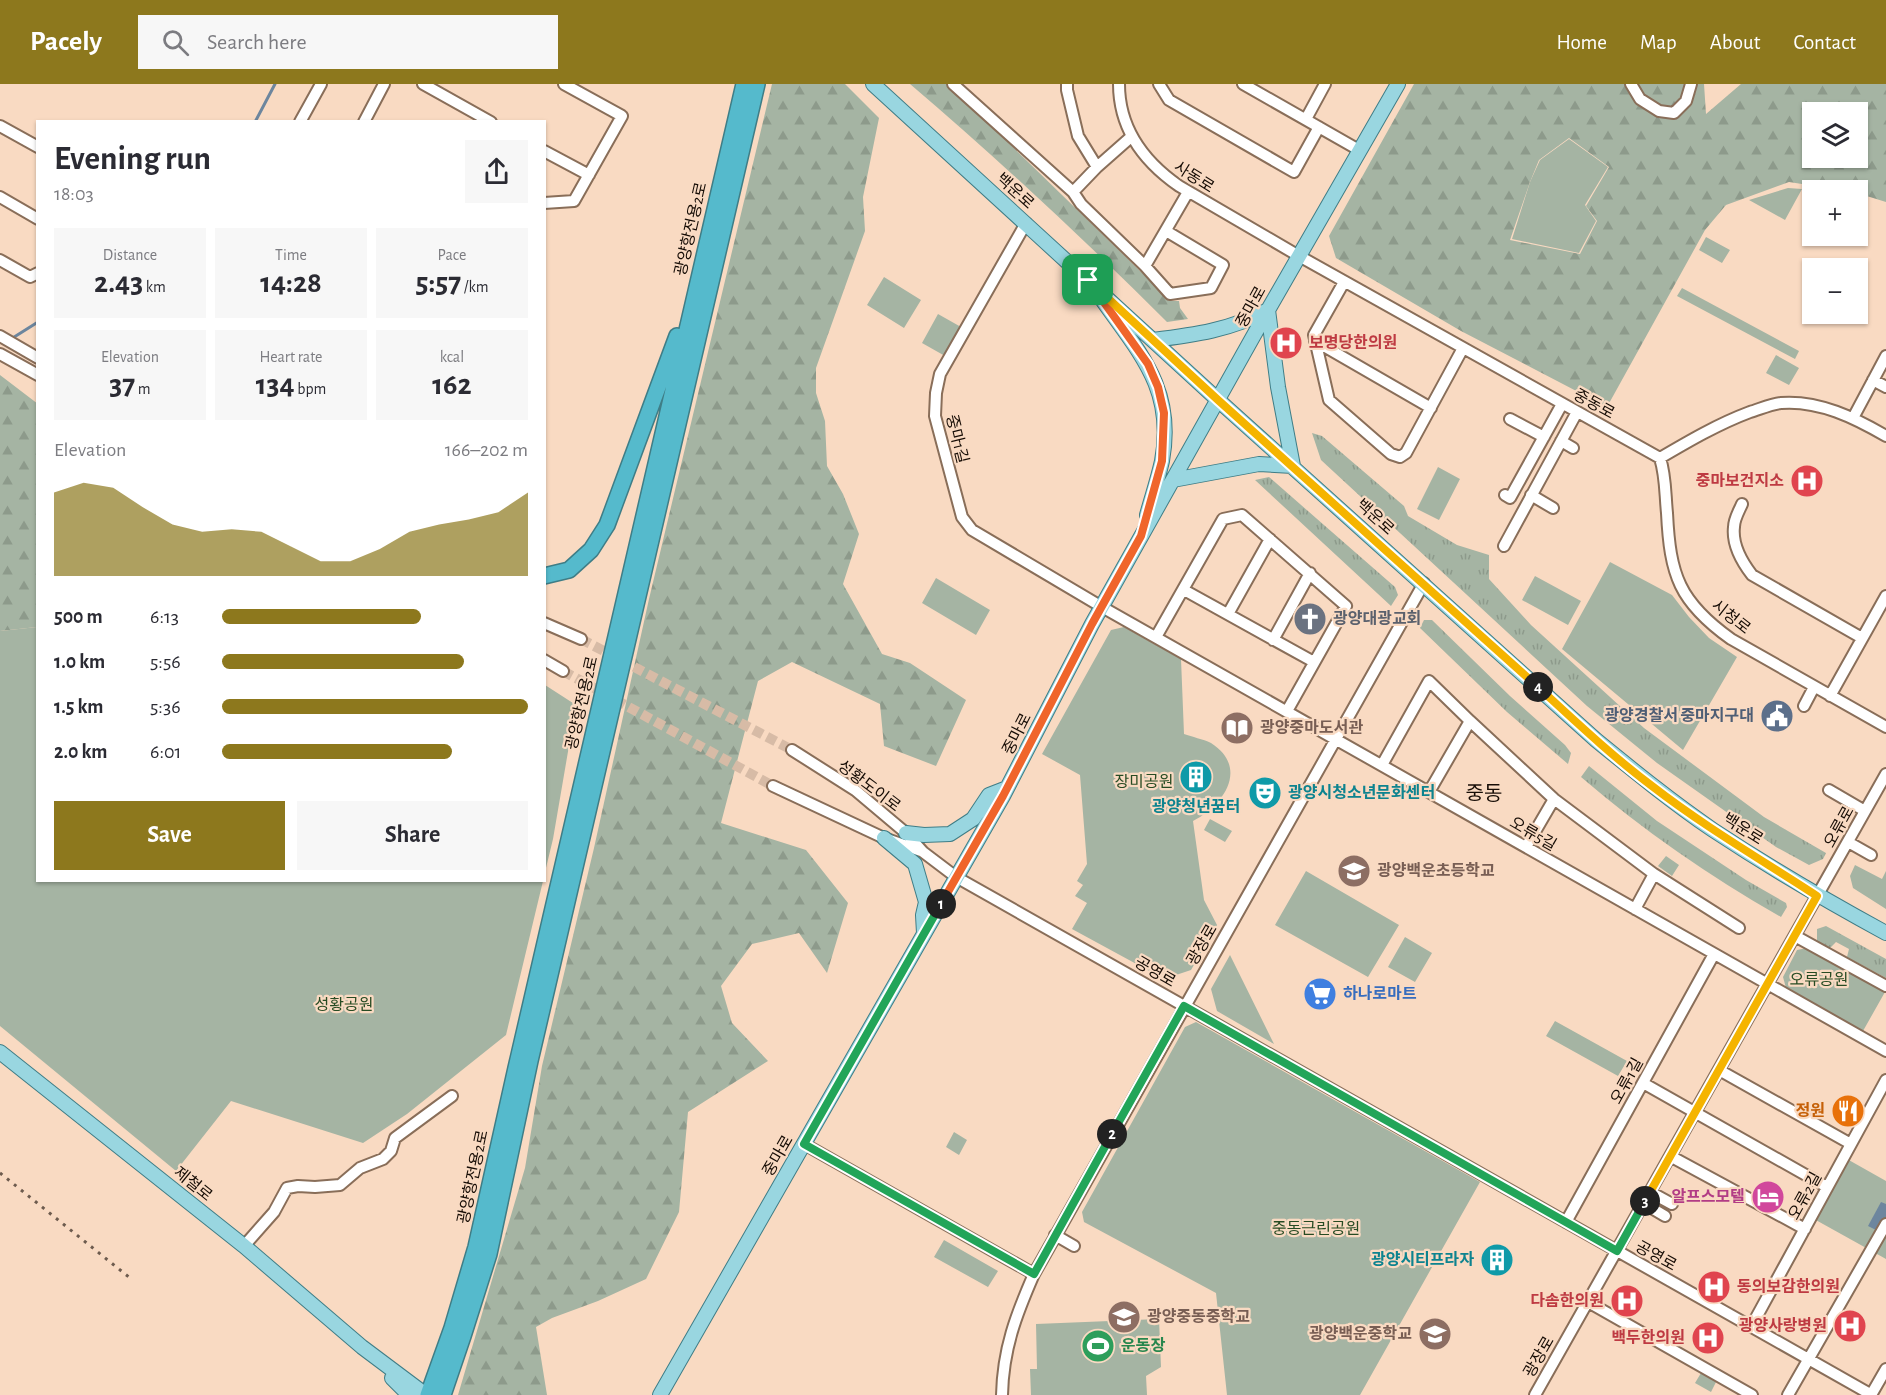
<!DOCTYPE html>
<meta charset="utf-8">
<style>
body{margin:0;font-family:"Alegreya Sans","Noto Sans KR",sans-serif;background:#f7f7f7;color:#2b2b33;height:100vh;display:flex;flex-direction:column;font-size:22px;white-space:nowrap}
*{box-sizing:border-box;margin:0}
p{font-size:20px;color:#7c7c81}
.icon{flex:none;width:33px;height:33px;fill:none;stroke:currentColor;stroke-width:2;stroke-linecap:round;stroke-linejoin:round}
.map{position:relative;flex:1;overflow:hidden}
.drawer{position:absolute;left:36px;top:36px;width:510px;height:762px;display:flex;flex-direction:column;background:#fff;border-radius:0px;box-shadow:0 2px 4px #0004}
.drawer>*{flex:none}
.fabs{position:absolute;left:1802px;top:18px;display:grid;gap:12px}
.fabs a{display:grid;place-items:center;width:66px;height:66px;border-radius:0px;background:#fff;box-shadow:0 2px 4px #0004;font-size:30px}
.pin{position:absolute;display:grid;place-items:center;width:51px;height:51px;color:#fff;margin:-26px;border-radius:12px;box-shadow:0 3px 9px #0006}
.km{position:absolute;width:30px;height:30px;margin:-15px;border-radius:50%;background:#222;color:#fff;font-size:16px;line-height:30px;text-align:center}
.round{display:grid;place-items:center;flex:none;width:63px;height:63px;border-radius:0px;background:#f7f7f7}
.summary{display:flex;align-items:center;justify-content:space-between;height:102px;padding:0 18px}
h1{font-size:33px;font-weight:600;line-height:45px}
.metrics{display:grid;grid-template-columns:repeat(3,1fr);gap:9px;height:102px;padding:6px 18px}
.metrics div{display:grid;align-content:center;border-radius:0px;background:#f7f7f7;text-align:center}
.metrics b{font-size:30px;font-weight:600}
.metrics small{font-size:16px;font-weight:400}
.metrics p{font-size:16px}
.chart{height:168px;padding:12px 18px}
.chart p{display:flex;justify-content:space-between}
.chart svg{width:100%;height:108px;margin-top:6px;fill:#8d781d;opacity:.7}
.button{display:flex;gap:12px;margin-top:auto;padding:12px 18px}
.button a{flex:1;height:69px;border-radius:0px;background:#8d781d;color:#fff;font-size:24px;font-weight:600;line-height:69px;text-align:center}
.button a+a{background:#f7f7f7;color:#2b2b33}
ul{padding:0 18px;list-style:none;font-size:20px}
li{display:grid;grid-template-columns:96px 72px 1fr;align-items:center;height:45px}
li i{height:15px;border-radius:8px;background:#8d781d}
header{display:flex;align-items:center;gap:36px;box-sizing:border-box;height:84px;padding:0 30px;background:#8d781d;color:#fff}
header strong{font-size:28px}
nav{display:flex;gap:33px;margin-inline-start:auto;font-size:21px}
.search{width:420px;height:54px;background:#f7f7f7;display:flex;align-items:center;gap:15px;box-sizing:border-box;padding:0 21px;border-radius:0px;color:#7c7c81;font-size:22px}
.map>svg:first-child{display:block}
</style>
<header>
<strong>Pacely</strong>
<div class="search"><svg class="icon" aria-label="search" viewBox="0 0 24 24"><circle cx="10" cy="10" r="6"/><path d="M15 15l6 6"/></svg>Search here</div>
<nav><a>Home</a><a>Map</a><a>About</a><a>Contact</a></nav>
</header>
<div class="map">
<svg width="1886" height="1311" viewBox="0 0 1886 1311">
<defs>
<pattern id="grass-tufts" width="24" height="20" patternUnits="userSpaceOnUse" patternTransform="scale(1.5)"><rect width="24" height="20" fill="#a5b4a3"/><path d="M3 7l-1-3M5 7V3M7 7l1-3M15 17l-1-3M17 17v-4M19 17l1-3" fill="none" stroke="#8d9a8b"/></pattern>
<pattern id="forest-firs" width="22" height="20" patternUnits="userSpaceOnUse" patternTransform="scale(1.5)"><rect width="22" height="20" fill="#a5b4a3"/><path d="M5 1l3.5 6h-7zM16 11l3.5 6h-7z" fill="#8d9a8b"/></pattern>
</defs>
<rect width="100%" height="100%" fill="#f9dac2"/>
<path fill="url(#grass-tufts)" d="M1312,349L1322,352L1404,422L1408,432L1457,461L1489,471V495L1531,541L1644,644L1764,733L1826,769L1823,775L1809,781L1776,763L1657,679L1587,622L1321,376Z
M1269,393L1395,503L1398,511L1391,522L1255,396Z
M1424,536H1432L1510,612L1565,661L1571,669L1568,680L1507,628L1420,544Z
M1589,682L1657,737L1746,796L1786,819L1787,823L1781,833C1709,792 1644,747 1581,693Z
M1826,842L1886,875V894L1847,873L1849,865L1836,858L1830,864L1817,858V845Z"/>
<path fill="url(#forest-firs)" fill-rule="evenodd" d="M772,0H845L879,34L863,113L865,147L816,284V309L825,337L827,382L843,410L859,450L843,500L882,570L910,579L966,616L936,682L884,662L880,620L792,578L758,597L721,739L806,766L848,819L827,889L799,849L752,860L721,902L732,939L768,977L688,1028L679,1128L646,1195L598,1217L552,1234L536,1243L547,1311H458L525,1084L542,982L594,764L649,515Z
M910,0H948L1171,217H1179L1180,224L1188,235L1167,238C1084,155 999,76 910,0Z
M1414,0H1704L1706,30L1741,0H1886V118L1857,109V106H1841L1789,98L1726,121L1705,146L1607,323L1461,247L1336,174L1329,152ZM1812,28H1857V74H1812ZM1569,54L1609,83L1586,122L1597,137L1580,170L1510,156L1530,98L1539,76Z
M0,291L38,320L37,543L0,547Z"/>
<path fill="#a5b4a3" d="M1569,55L1608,83L1585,121L1596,137L1579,169L1512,155L1530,98L1540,76Z
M1788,104L1802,105L1785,136L1749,116Z
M1706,153L1730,166L1722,179L1699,166Z
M884,193L921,216L904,244L867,221Z
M1682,204L1799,267L1795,275L1677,212Z
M938,230L961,243L945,272L922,259Z
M1776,271L1799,284L1789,301L1766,289Z
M1438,383L1460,395L1439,436L1417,425Z
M1610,478L1672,511L1689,533L1709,554L1737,573L1683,666L1562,565Z
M1535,492L1581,517L1568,541L1522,516Z
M936,494L990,526L976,551L922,519Z
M37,543L38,796L543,797L506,951L407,1030L363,1059L231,1017L176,1087L0,942V547Z
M1124,543L1181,575L1184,650C1192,653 1203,655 1211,659C1250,684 1223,722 1193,737L1204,816L1217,841L1191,886L1164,895L1072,845L1087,819L1075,812L1083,801L1077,797L1087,780L1080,691L1042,670L1111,546Z
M545,601L576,621L553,755L545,788Z
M1210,735L1232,747L1225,758L1204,746Z
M1666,772L1679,781L1672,792L1658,782Z
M1855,781L1882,795L1886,787V825L1853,804L1850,792Z
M1306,787L1399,841L1368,893L1275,841Z
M1405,853L1432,869L1415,898L1388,883Z
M1807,864L1885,908L1863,947L1786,904L1783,893L1797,866Z
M1230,871L1274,960L1217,927L1211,905Z
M1555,937L1627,977L1618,992L1546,952Z
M1196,938L1480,1098L1360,1311H1227L1216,1209L1084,1138L1082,1128L1185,943Z
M954,1048L967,1056L959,1071L946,1063Z
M1847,1075L1886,1097V1175L1814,1135Z
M944,1156L998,1187L988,1203L934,1173Z
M1159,1235L1161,1283L1146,1292L1147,1311H1031L1030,1285H1037L1036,1240Z
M1701,1289L1716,1298L1711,1308L1695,1299Z"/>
<path fill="#6d869e" d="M1881,1118L1886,1120V1151L1868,1142Z"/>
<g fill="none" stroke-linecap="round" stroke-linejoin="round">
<path stroke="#6d869e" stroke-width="3" d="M255,38L275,0
M11,255L38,238"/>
<path stroke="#d7bba6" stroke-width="10" stroke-dasharray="10 5" stroke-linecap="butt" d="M581,555L792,666
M563,587L773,702"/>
<g stroke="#896e59" stroke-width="14">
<path id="minor" d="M423,0L491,38
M953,0L1073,108L1081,120L1145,182L1170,210L1211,204L1223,181L1166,147
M1067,0V6L1078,52L1097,83
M1119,0C1119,45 1143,77 1179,102L1299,172L1660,374C1689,357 1718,340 1750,328C1760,325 1771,320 1781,319C1819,316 1855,334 1886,352
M1159,0L1169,16L1294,88L1319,43
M1243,0L1359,66
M1631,0L1640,15L1659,27L1674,29L1686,17L1691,0
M1306,35L1325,0
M300,38L321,0
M364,38L384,0
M0,42L38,63
M544,67L589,91
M1073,108L1097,83L1131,53
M0,113L38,135
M544,119L574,117L622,32L564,0
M1026,139L940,290L936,309L935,332L962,433L972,446L1102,523L1886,967
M0,176L30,193L38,189
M1145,182L1188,108
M1344,198L1314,251L1329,316L1391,370L1400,373L1406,369L1463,264
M0,252L38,274
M1315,257L1431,324
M0,270L38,291
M1873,296L1886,303
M1853,334L1886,272
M1510,335L1544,353
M1561,357L1573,364
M1660,374C1666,393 1665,410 1667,429C1670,491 1679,518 1731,555L1886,643
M1505,411L1510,414L1562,320
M1531,411L1553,424
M1742,420C1739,427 1734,435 1734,443C1732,460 1742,478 1752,491L1862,554
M1504,462L1577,328
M1184,506L1314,578
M1228,530L1270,455
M544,539L581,555
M1156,553L1223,435L1242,431L1346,522L1287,627
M1273,556L1310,489
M544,576L563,587
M1830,612L1886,512
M1804,622L1814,603
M792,666L855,706L906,749L923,768L956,793L1872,1311
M1382,681L1429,597L1470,637L1554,715L1654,790L1739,844
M773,702L884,754L921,767
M1829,706L1865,727
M1429,708L1470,637
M1848,758L1871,771
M1526,763L1554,715
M1635,825L1654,790
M1795,852L1886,902
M1719,986L1851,1060
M1643,999L1827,1103
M804,1060L1034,1190
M1670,1072L1805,1145
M1650,1108L1672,1120
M1643,1119L1665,1132
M1566,1138L1714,870
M1055,1151L1074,1162
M244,1162L274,1128L287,1104L298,1102L315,1103L340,1101L360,1084L383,1075L391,1067L395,1054L452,1012
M1588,1218L1752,1311
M1751,1243L1886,996
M1002,1311C1003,1265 1016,1231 1034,1190L1424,499
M1535,1311L1886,690
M1788,1311L1886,1140
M1871,1311L1886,1285"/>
</g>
<g stroke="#3f7d86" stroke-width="16">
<path id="major" d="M873,0L1218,316L1596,656C1634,687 1672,718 1713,746C1769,783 1827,817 1886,849
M1103,217C1141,271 1175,306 1162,377C1158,395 1152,413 1147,431
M1268,226L1278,303L1293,382
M1153,256C1194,251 1231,246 1268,226
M1173,396L1259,380L1293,382
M906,749L924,751L950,750L973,735L989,711L1007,704
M884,754L915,780L926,818L923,831L924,849
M0,968L244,1162L362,1263L426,1311
M392,1294L409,1311
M660,1311L1003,712L1092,540L1268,226L1398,0"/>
</g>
<g stroke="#3f7d86" stroke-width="18">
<path id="highway" d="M544,492L569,486L591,466L607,441L677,252
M428,1311L452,1244L476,1163L516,984L744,0
M443,1311L463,1252L489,1170L530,977L757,0"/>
</g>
<use href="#minor" stroke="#fff" stroke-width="10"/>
<use href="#major" stroke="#99d6e0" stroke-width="14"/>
<use href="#highway" stroke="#55bacc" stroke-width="15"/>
<path stroke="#6d5b4e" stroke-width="3" stroke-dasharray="3 6" stroke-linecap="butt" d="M0,1089L130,1194"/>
</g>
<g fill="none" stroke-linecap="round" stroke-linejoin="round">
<g stroke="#fff" stroke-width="12">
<path id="split-1" d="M941,820L1003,712L1092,540L1141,452L1162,377L1164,329L1158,303L1148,280L1088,196"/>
</g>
<g stroke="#fff" stroke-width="12">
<path id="split-2" d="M941,820L804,1060L1034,1190L1112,1050"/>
</g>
<g stroke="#fff" stroke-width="12">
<path id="split-3" d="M1112,1050L1184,922L1617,1167L1645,1117"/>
</g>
<g stroke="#fff" stroke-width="12">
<path id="split-4" d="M1538,603C1575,637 1612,672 1652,702C1705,743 1762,776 1817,812L1645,1117"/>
</g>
<g stroke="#fff" stroke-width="12">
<path id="split-5" d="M1088,196L1218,316L1538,603"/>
</g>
<use href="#split-1" stroke="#f0652b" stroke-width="8"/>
<use href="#split-2" stroke="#22a559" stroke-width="8"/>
<use href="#split-3" stroke="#22a559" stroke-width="8"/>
<use href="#split-4" stroke="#f5b400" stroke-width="8"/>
<use href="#split-5" stroke="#f5b400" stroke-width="8"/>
</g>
<defs>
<g id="hospital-disc" transform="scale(1.725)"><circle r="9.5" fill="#e0444e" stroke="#f9dac2"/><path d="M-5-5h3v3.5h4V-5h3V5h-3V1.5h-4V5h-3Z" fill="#fff"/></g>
<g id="church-disc" transform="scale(1.725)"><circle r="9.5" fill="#6b7280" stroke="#f9dac2"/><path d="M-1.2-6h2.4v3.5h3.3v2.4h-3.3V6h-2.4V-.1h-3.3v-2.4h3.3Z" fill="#fff"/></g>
<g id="civic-disc" transform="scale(1.725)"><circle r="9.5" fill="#5c6f8a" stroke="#f9dac2"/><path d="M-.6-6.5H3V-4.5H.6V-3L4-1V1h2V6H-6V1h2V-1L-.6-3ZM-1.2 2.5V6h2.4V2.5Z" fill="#fff"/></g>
<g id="library-disc" transform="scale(1.725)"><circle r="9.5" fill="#8d6e63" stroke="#f9dac2"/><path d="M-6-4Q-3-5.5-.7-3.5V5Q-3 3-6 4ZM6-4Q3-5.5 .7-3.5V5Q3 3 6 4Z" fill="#fff"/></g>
<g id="building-disc" transform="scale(1.725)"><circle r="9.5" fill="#0f9aa8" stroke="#f9dac2"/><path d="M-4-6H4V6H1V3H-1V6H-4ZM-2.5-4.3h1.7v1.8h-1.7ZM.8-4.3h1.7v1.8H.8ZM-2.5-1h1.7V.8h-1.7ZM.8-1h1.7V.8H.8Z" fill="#fff"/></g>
<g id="theatre-disc" transform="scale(1.725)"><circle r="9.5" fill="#0f9aa8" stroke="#f9dac2"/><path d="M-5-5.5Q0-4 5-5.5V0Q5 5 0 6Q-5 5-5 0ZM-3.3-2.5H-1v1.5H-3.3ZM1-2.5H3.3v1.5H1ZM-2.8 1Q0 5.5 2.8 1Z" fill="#fff"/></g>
<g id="school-disc" transform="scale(1.725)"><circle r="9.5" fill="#8d6e63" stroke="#f9dac2"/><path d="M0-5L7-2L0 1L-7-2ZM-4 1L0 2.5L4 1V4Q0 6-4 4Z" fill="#fff"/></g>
<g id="supermarket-disc" transform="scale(1.725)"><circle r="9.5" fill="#3f7fe0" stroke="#f9dac2"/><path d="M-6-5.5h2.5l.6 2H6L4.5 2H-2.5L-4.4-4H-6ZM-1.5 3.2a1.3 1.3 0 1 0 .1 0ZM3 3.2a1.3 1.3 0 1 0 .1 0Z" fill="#fff"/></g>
<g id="restaurant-disc" transform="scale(1.725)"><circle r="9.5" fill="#e8710a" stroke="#f9dac2"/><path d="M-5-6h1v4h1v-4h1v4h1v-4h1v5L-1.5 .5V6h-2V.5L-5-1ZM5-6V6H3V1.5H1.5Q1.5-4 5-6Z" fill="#fff"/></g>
<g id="hotel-disc" transform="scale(1.725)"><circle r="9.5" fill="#d1479c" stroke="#f9dac2"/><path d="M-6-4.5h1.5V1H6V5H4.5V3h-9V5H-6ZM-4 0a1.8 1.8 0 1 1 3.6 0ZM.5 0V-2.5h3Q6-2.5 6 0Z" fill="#fff"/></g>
<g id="stadium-disc" transform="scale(1.725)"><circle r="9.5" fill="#2e9e5b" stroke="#f9dac2"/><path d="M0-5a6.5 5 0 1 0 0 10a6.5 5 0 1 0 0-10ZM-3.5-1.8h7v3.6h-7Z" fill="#fff"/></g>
</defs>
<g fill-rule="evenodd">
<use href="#hospital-disc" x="1286" y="259"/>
<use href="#hospital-disc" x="1807" y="397"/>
<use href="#church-disc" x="1310" y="535"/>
<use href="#civic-disc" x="1777" y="632"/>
<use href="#library-disc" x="1237" y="644"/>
<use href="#building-disc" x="1196" y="693"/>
<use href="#theatre-disc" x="1265" y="709"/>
<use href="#school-disc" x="1354" y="787"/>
<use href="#supermarket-disc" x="1320" y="910"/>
<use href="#restaurant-disc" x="1848" y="1027"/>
<use href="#hotel-disc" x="1768" y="1113"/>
<use href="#building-disc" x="1497" y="1176"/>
<use href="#hospital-disc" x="1714" y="1203"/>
<use href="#hospital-disc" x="1627" y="1217"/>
<use href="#school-disc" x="1124" y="1233"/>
<use href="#hospital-disc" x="1850" y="1242"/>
<use href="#school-disc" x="1435" y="1250"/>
<use href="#hospital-disc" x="1708" y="1254"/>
<use href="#stadium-disc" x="1098" y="1262"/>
</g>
<g text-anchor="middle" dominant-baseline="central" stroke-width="4.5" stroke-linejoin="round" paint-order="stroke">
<g font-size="16" fill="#160c05" stroke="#f9dac2">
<text transform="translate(1194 93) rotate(32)">사동로</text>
<text transform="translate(1015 107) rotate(42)">백운로</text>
<text transform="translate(691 145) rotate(-77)">광양항전용2로</text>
<text transform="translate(1251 223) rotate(-61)">중마로</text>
<text transform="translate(1594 320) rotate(29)">중동로</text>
<text transform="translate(957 355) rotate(76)">중마1길</text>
<text transform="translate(1375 433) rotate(42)">백운로</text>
<text transform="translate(1731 533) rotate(38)">시청로</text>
<text transform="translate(582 619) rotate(-77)">광양항전용2로</text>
<text transform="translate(1017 650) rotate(-63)">중마로</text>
<text transform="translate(869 702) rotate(37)">성황도이로</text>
<text transform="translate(1839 743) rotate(-61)">오류로</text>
<text transform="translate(1743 745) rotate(32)">백운로</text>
<text transform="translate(1533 750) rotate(30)">오류5길</text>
<text transform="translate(1202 861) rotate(-60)">광장로</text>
<text transform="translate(1155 888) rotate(30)">공영로</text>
<text transform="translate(1627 997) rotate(-61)">오류1길</text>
<text transform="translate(778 1072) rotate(-60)">중마로</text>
<text transform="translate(473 1093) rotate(-78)">광양항전용2로</text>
<text transform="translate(193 1100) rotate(39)">제철로</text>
<text transform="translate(1805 1112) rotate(-61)">오류2길</text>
<text transform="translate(1656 1172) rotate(29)">공영로</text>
<text transform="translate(1539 1273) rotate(-60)">광장로</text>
</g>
<g font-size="16" font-weight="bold" fill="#be3a42" stroke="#f9dac2" text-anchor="end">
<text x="1309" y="259" text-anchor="start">보명당한의원</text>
<text x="1784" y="397">중마보건지소</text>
<text x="1737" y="1203" text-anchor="start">동의보감한의원</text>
<text x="1604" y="1217">다솜한의원</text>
<text x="1827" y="1242">광양사랑병원</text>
<text x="1685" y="1254">백두한의원</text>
</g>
<g font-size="16" font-weight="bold" fill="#5b616d" stroke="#f9dac2" text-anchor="start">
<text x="1333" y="535">광양대광교회</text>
</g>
<g font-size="16" font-weight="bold" fill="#4e5e75" stroke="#f9dac2" text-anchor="end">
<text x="1754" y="632">광양경찰서 중마지구대</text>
</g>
<g font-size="16" font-weight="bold" fill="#785e54" stroke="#f9dac2" text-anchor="start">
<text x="1260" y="644">광양중마도서관</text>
<text x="1377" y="787">광양백운초등학교</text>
<text x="1147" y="1233">광양중동중학교</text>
<text x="1412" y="1250" text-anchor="end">광양백운중학교</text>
</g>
<g font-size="16" fill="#274b23" stroke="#f9dac2">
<text x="1144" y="698">장미공원</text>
<text x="1819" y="896">오류공원</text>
<text x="344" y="921">성황공원</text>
<text x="1316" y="1145">중동근린공원</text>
</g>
<g font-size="16" font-weight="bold" fill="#0d838f" stroke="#f9dac2" text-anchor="start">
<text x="1288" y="709">광양시청소년문화센터</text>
<text x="1196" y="723" text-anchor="middle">광양청년꿈터</text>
<text x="1474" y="1176" text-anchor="end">광양시티프라자</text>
</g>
<g font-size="16" font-weight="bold" fill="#366cbe" stroke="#f9dac2" text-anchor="start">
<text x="1343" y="910">하나로마트</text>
</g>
<g font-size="16" font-weight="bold" fill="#c56008" stroke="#f9dac2" text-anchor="end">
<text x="1825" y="1027">정원</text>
</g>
<g font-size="16" font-weight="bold" fill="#b23c85" stroke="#f9dac2" text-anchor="end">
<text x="1745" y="1113">알프스모텔</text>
</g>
<g font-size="16" font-weight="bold" fill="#27864d" stroke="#f9dac2" text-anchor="start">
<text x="1121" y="1262">운동장</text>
</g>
<g font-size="20" fill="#160c05" stroke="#f9dac2">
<text x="1484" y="710">중동</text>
</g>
</g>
</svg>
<div class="fabs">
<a><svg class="icon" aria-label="layers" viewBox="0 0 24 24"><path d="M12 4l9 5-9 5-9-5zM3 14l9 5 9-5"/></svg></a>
<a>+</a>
<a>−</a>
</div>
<div class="pin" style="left:1088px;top:196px;background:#1e9e55"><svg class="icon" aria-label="arrive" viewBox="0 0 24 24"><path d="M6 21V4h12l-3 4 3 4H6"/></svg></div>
<b class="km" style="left:941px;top:820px">1</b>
<b class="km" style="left:1112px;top:1050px">2</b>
<b class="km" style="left:1645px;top:1117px">3</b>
<b class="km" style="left:1538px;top:603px">4</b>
<section class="drawer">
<div class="summary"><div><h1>Evening run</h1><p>18:03</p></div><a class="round"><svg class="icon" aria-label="share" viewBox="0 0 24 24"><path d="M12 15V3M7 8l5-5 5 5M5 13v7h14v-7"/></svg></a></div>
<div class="metrics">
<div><p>Distance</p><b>2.43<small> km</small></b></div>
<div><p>Time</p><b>14:28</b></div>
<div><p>Pace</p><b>5:57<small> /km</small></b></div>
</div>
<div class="metrics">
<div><p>Elevation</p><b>37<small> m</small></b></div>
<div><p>Heart rate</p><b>134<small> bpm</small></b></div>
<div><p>kcal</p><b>162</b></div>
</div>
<div class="chart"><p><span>Elevation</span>166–202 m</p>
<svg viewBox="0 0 160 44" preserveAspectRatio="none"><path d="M0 44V10L10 6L20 8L30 16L40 23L50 26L60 25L70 26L80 32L90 38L100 38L110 33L120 26L130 23L140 21L150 18L160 10V44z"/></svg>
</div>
<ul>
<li><b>500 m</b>6:13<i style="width:65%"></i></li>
<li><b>1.0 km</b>5:56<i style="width:79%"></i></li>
<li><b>1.5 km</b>5:36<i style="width:100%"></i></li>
<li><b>2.0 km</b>6:01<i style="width:75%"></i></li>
</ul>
<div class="button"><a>Save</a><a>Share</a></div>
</section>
</div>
